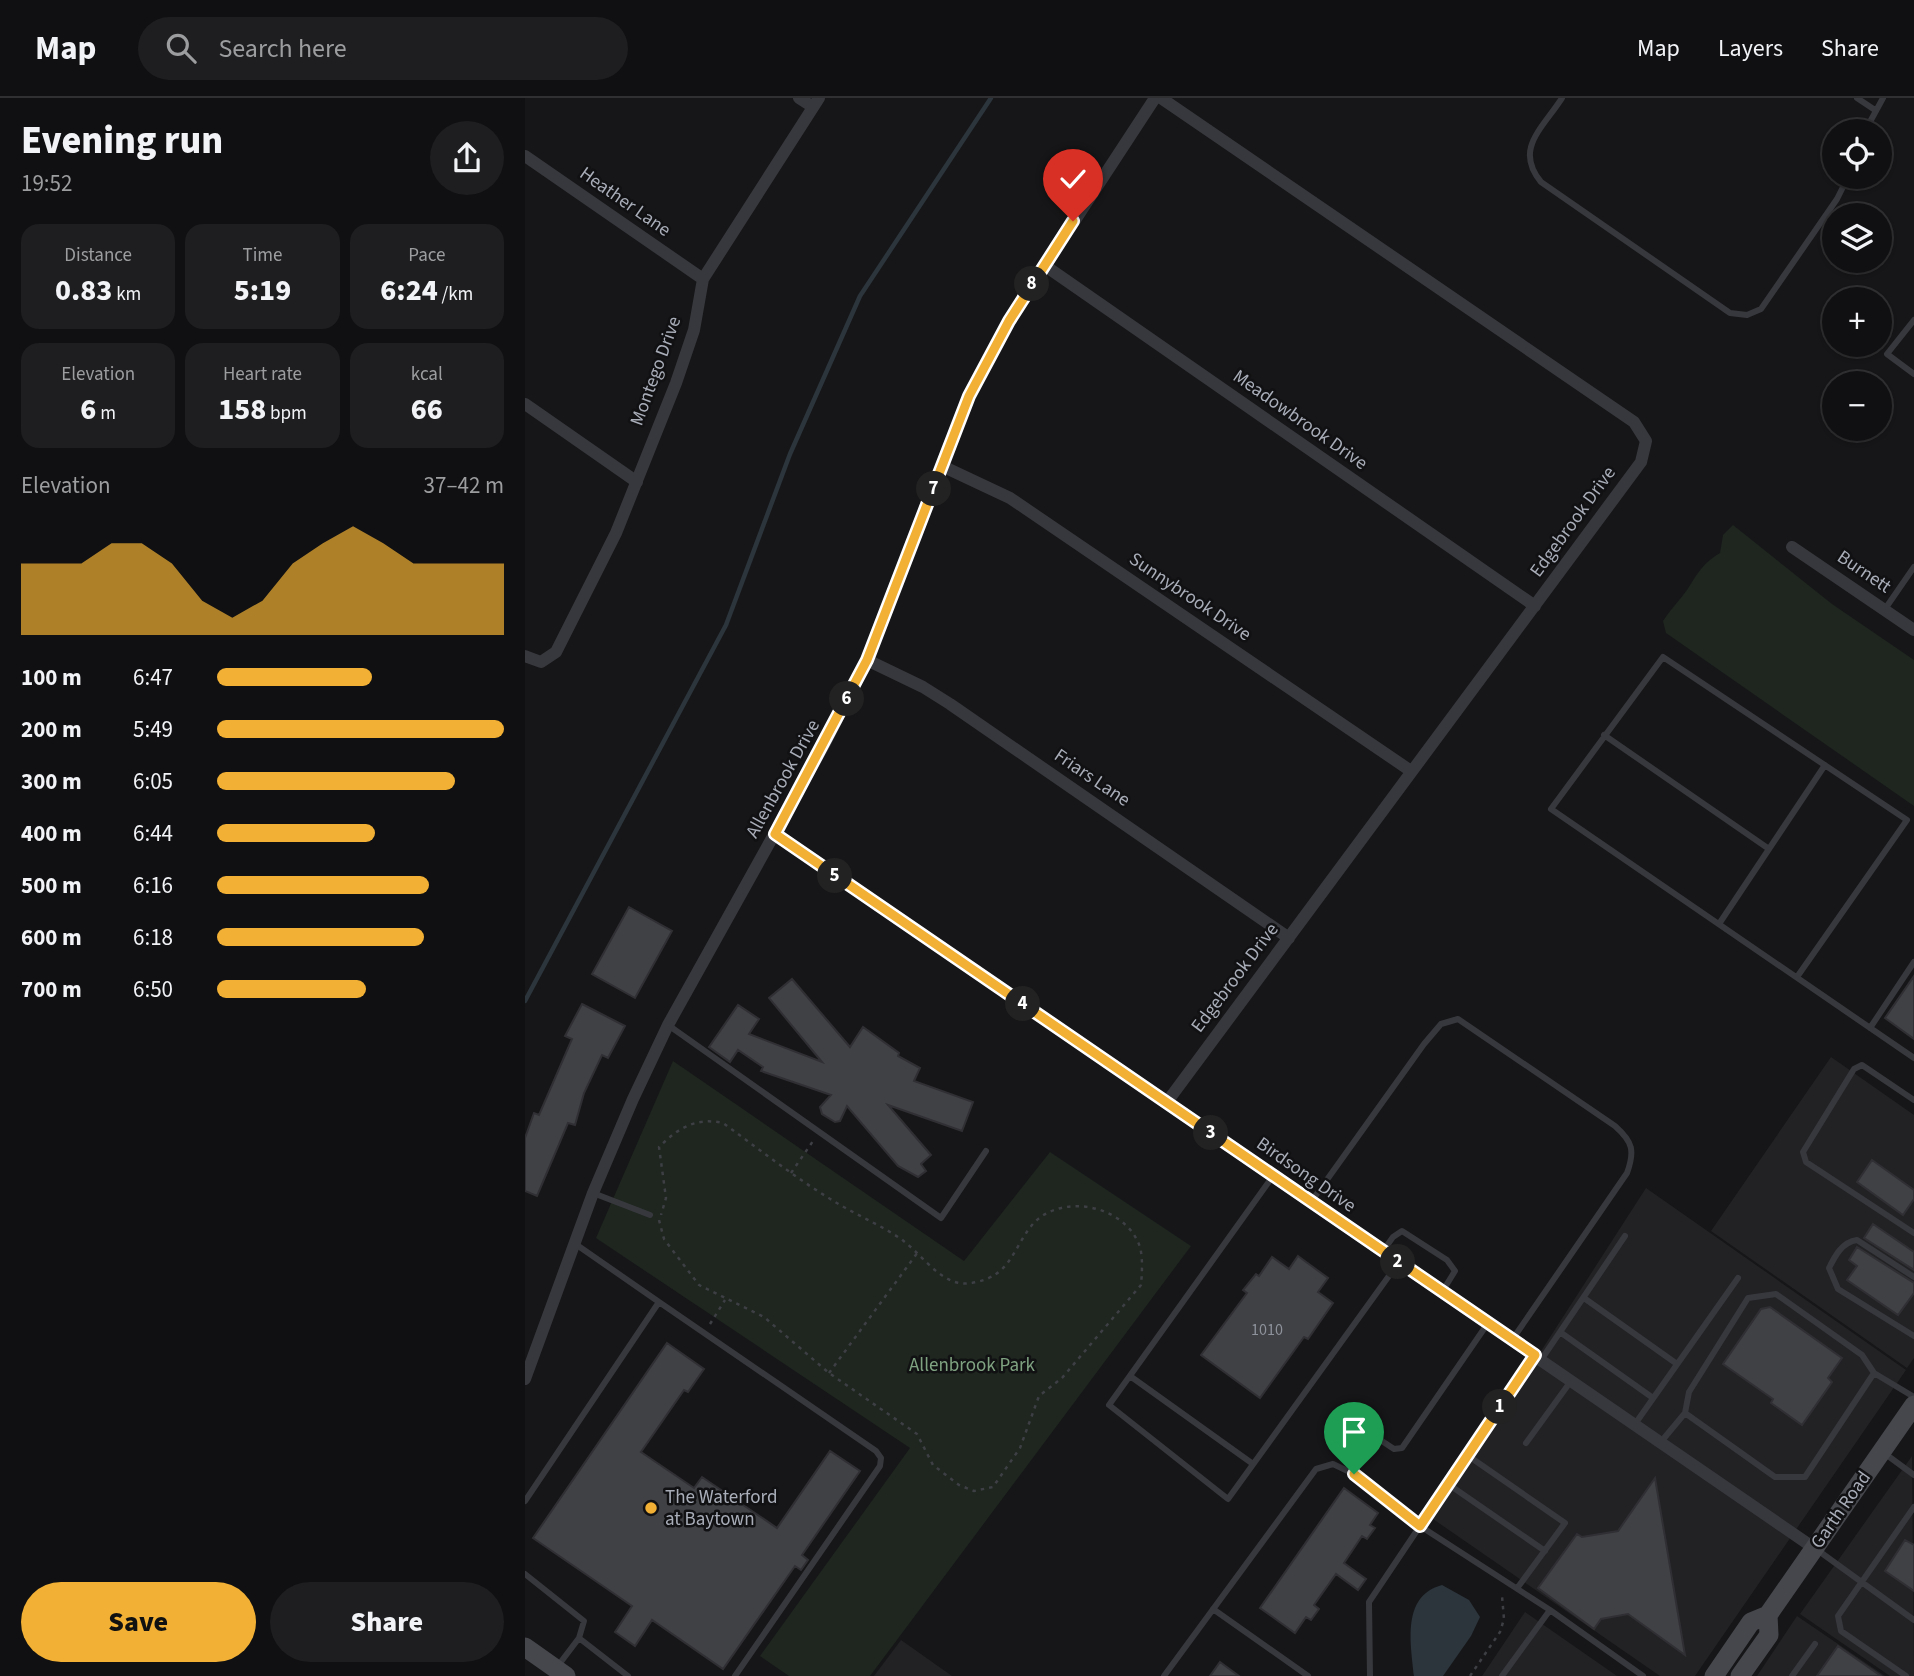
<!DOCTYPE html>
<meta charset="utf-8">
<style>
body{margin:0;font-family:"Source Sans 3",sans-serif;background:#1e1e20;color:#f1f3f6;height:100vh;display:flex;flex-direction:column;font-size:26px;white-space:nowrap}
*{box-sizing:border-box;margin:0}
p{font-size:23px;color:#9c9d9f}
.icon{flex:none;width:38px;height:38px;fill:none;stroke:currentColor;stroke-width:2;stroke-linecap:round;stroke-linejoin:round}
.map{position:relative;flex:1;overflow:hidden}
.panel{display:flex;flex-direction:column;background:#101012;width:525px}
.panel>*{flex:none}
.tools{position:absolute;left:1297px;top:21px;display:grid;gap:14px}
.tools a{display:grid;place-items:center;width:70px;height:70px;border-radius:50%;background:#101012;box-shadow:0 2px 5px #0004,0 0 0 2px #303032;font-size:35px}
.pin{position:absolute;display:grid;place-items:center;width:60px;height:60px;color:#fff;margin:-72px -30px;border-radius:50% 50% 50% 0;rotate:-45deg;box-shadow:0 0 7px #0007}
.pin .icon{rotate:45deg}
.km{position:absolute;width:35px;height:35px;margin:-18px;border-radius:50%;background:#222;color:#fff;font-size:19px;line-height:35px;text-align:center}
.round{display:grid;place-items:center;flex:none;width:74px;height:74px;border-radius:37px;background:#1e1e20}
.headline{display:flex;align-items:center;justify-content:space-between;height:119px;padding:0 21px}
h1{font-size:38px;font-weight:800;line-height:52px}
.figures{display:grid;grid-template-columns:repeat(3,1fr);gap:10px;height:119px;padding:7px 21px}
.figures div{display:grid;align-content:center;border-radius:18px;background:#1e1e20;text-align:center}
.figures b{font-size:30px;font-weight:800}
.figures small{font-size:19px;font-weight:400}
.figures p{font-size:19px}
.chart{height:196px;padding:14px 21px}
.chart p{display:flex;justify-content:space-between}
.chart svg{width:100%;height:126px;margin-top:7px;fill:#f2b134;opacity:.7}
.action{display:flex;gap:14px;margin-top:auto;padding:14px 21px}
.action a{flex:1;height:80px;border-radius:42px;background:#f2b134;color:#111;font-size:28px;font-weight:800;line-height:80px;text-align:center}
.action a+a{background:#1e1e20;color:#f1f3f6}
ul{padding:0 21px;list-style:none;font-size:23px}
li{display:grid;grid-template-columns:112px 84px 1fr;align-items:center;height:52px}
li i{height:18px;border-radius:9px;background:#f2b134}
header{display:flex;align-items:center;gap:42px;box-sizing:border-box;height:98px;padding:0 35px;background:#101012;border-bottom:2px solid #303032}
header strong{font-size:33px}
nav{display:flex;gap:38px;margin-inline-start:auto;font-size:24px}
.search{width:490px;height:63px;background:#1e1e20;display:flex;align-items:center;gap:18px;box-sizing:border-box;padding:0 24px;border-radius:38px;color:#9c9d9f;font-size:26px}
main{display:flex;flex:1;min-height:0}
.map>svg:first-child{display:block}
</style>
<header>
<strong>Map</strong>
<div class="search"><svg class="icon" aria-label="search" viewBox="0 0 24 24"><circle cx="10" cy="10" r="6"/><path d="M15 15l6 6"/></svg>Search here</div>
<nav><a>Map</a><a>Layers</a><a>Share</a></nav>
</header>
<main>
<section class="panel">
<div class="headline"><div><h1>Evening run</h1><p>19:52</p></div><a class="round"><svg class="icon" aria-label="share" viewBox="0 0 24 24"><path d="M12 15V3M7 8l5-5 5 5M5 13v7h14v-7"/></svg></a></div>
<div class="figures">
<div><p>Distance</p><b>0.83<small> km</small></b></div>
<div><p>Time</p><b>5:19</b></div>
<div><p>Pace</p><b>6:24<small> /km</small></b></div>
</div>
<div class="figures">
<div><p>Elevation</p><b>6<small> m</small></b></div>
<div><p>Heart rate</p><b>158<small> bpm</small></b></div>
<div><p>kcal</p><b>66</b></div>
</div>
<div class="chart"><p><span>Elevation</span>37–42 m</p>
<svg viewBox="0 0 160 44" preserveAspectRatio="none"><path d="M0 44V19L10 19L20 19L30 12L40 12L50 19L60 32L70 38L80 32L90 19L100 12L110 6L120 12L130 19L140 19L150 19L160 19V44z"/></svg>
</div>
<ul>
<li><b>100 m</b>6:47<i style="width:54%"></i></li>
<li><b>200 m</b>5:49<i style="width:100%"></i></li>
<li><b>300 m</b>6:05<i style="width:83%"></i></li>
<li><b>400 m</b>6:44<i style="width:55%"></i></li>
<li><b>500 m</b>6:16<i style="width:74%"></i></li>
<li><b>600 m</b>6:18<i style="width:72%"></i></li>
<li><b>700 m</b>6:50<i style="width:52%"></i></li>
</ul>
<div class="action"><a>Save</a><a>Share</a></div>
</section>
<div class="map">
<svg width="1389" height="1578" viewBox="0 0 1389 1578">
<rect width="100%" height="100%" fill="#161618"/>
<path fill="#222225" d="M1306,959L1389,1017V1260L1382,1270L1186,1133Z
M1121,1090L1381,1272L1170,1578H1135L908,1421Z
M1387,1358L1389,1578H1365L1275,1516Z
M1000,1514L1092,1578H957Z
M1272,1518L1360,1578H1232Z
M376,1542L427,1578H349Z"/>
<path fill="#1e261f" d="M1208,427L1307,506L1389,562V708L1141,535L1138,523C1145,512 1154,503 1162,492C1173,475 1177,466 1195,455L1198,437Z
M148,963L439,1163L525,1054L666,1148L345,1578H264L235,1558L385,1350L71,1140Z"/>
<path fill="#2c353c" d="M917,1487L944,1502L955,1519L946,1538L918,1578H889C886,1546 876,1498 917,1487Z"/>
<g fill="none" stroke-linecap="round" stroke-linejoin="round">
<path stroke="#2c353c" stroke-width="4.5" d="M0,903L201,527L265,356L335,198L466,0"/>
</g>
<path fill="#404145" stroke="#303034" stroke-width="2" d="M104,809L147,833L110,900L67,876Z
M1389,878V941L1360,920Z
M267,881L325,949L338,929L374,955L373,958L395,970L389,983L448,1004L437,1033L363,1007L406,1057L396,1066L401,1073L393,1079L373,1068L322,1008L315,1023L310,1024L297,1016L295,1009L306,997L236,973L238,969L213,952L205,964L184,949L213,907L234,921L224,936L297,964L244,900Z
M57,906L100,928L83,960L77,957L59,995L50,1027L43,1025L12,1098L0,1093V1040L9,1015L14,1017L47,941L40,938Z
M1347,1062L1389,1092V1101L1378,1117L1332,1084Z
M1348,1126L1389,1154V1172L1339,1140Z
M1332,1149L1389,1185V1195L1373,1217L1322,1182L1332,1168L1324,1162Z
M773,1158L803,1180L793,1194L808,1205L783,1241L779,1239L735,1300L676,1257L722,1195L718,1192L731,1176L734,1178L747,1159L764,1171Z
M1245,1209L1317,1260L1303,1280L1307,1284L1277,1327L1246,1305L1248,1301L1198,1266L1236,1211Z
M142,1245L179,1271L163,1294L159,1292L116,1354L169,1390L177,1379L252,1430L305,1353L335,1373L277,1457L283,1462L276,1472L270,1468L198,1571L127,1522L110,1548L90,1534L107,1508L8,1440Z
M1130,1380L1160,1557L1103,1516L1076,1521L1069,1531L1013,1490L1052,1436L1057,1439L1093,1433Z
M819,1390L853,1415L845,1427L850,1430L842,1441L837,1438L819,1465L841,1481L833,1492L811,1476L789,1507L794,1511L786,1522L781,1519L770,1535L735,1510Z
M1380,1442L1389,1447V1493L1360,1473Z
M1313,1548L1356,1578H1292Z
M695,1564L714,1578H685Z"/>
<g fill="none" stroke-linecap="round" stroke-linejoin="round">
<path stroke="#3d3f44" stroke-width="2.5" stroke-dasharray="3.5 5" stroke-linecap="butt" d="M266,1075L288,1043
M134,1122L139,1141L174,1187L239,1219L304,1275L392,1336L408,1367L434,1387L449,1393L468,1389L495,1350L514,1298L537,1280L616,1187C617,1175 618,1161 615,1149C602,1111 549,1097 517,1118C496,1132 491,1163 471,1176C461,1183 442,1188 430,1184C409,1177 394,1154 376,1141C354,1126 329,1116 307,1102C269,1079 234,1051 198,1025C171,1019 153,1030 134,1049L141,1100L136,1117
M185,1226L200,1202
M304,1275L393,1154
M945,1578L975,1534L979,1521L977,1498"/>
<path stroke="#37383d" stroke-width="6" d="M1037,0C1017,31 989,51 1016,84L1205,215L1222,217L1236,211L1312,101L1323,79
M1332,0L1350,12
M1340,33L1358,0
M1389,222L1362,256L1389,276
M1360,511L1389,469
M1079,637L1244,751
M1194,826L1300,667
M1272,879L1382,722L1138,559L1026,711L1389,960
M143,927L416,1120L461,1053
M1345,930L1389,864
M1389,1002L1337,967L1329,971L1278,1054L1281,1064L1389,1135
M748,1078L584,1307L703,1401L874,1164
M68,1095L125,1117
M786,1104L899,946L916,926L933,921L1090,1028C1108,1044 1110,1053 1102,1075L987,1242
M858,1153L868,1139L877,1133L922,1162L930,1173L917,1194
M1389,1179L1332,1142C1317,1144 1310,1158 1304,1170L1313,1191L1389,1238
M1059,1200L1152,1266
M134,1204L351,1353L356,1360L355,1368L210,1578
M1035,1234L1100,1138
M1016,1262L1035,1234L1128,1300
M605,1278L728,1366
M1160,1315L1250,1379H1280L1349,1275
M819,1318L869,1351L877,1350L963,1225
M1110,1326L1213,1180
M1001,1345L1046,1283
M1135,1345L1160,1315L1164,1294L1223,1200L1251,1196L1337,1257L1349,1275L1389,1299
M1359,1355L1389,1377
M942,1357L1040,1425L993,1489
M923,1386L1020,1453
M0,1403L134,1204L49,1145
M1291,1451L1389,1522
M0,1476L59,1523L54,1540L103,1578
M688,1511L783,1578
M1025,1512L1118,1578
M32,1569L54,1540
M639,1578L791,1371L808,1366L829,1376L895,1428L844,1504L845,1578
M977,1578L1025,1512L895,1428L1010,1257
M1267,1578L1290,1546
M1381,1578L1316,1533L1313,1518L1389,1409"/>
<path stroke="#37383d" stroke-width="12" d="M274,0L288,9
M636,0L1109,324L1121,343L1116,364L642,1004
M0,58L178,181
M519,167L1010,508
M0,306L112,384
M417,368L485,400L886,673
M1267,449L1389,532
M0,558L16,564L31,554L91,435L151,285L169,232L178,181L294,0
M342,562L398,589L425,606L764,840
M250,736L1289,1450
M0,1281L68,1095L108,1001L143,927L300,645L342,562L444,297L484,223L630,0"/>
<path stroke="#45474d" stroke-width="19" d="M0,1549L41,1578
M1189,1578L1226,1524L1243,1517L1389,1307
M1215,1578L1244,1537L1243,1517"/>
</g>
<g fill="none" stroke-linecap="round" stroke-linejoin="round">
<g stroke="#fff" stroke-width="14">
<path id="route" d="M548,123L484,223L444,298L342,562L250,736L1010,1257L895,1428L829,1376"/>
</g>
<use href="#route" stroke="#f2b134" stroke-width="9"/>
</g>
<circle fill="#f2b134" stroke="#111113" stroke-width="2.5" cx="126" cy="1410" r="7"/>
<g text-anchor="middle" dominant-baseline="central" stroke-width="5" stroke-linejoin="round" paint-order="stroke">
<g font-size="16" fill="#8e929b">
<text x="742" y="1232">1010</text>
</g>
<g font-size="19" fill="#a8adb8" stroke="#111113">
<text transform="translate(100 104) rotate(35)">Heather Lane</text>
<text transform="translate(131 273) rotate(-70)">Montego Drive</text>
<text transform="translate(775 322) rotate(35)">Meadowbrook Drive</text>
<text transform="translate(1048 424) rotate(-54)">Edgebrook Drive</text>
<text transform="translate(1339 474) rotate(34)">Burnett</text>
<text transform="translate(665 499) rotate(34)">Sunnybrook Drive</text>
<text transform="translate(567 680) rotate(34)">Friars Lane</text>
<text transform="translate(258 681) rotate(-61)">Allenbrook Drive</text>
<text transform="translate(710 880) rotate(-53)">Edgebrook Drive</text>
<text transform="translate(781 1077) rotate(35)">Birdsong Drive</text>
<text transform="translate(1316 1412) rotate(-55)">Garth Road</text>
</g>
<g font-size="19" fill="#7fa381" stroke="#111113">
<text x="447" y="1267">Allenbrook Park</text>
</g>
<g font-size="19" fill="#a8adb8" stroke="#111113" text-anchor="start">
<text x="140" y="1399">The Waterford<tspan x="140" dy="22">at Baytown</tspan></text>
</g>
</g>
</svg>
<div class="tools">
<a><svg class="icon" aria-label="locate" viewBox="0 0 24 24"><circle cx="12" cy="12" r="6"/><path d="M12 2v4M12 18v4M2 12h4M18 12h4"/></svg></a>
<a><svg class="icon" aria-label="layers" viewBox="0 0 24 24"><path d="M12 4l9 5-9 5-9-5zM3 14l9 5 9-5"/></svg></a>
<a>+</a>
<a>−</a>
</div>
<div class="pin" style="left:829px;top:1376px;background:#1e9e55"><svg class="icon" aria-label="arrive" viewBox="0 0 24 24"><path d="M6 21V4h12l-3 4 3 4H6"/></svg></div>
<div class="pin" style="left:548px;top:123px;background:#d93025"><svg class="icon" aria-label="check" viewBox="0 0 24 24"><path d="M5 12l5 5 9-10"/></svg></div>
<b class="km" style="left:975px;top:1309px">1</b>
<b class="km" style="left:873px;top:1164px">2</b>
<b class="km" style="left:686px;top:1035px">3</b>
<b class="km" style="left:498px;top:906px">4</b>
<b class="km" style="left:310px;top:778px">5</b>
<b class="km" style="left:322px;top:601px">6</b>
<b class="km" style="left:409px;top:391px">7</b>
<b class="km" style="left:507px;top:186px">8</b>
</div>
</main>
